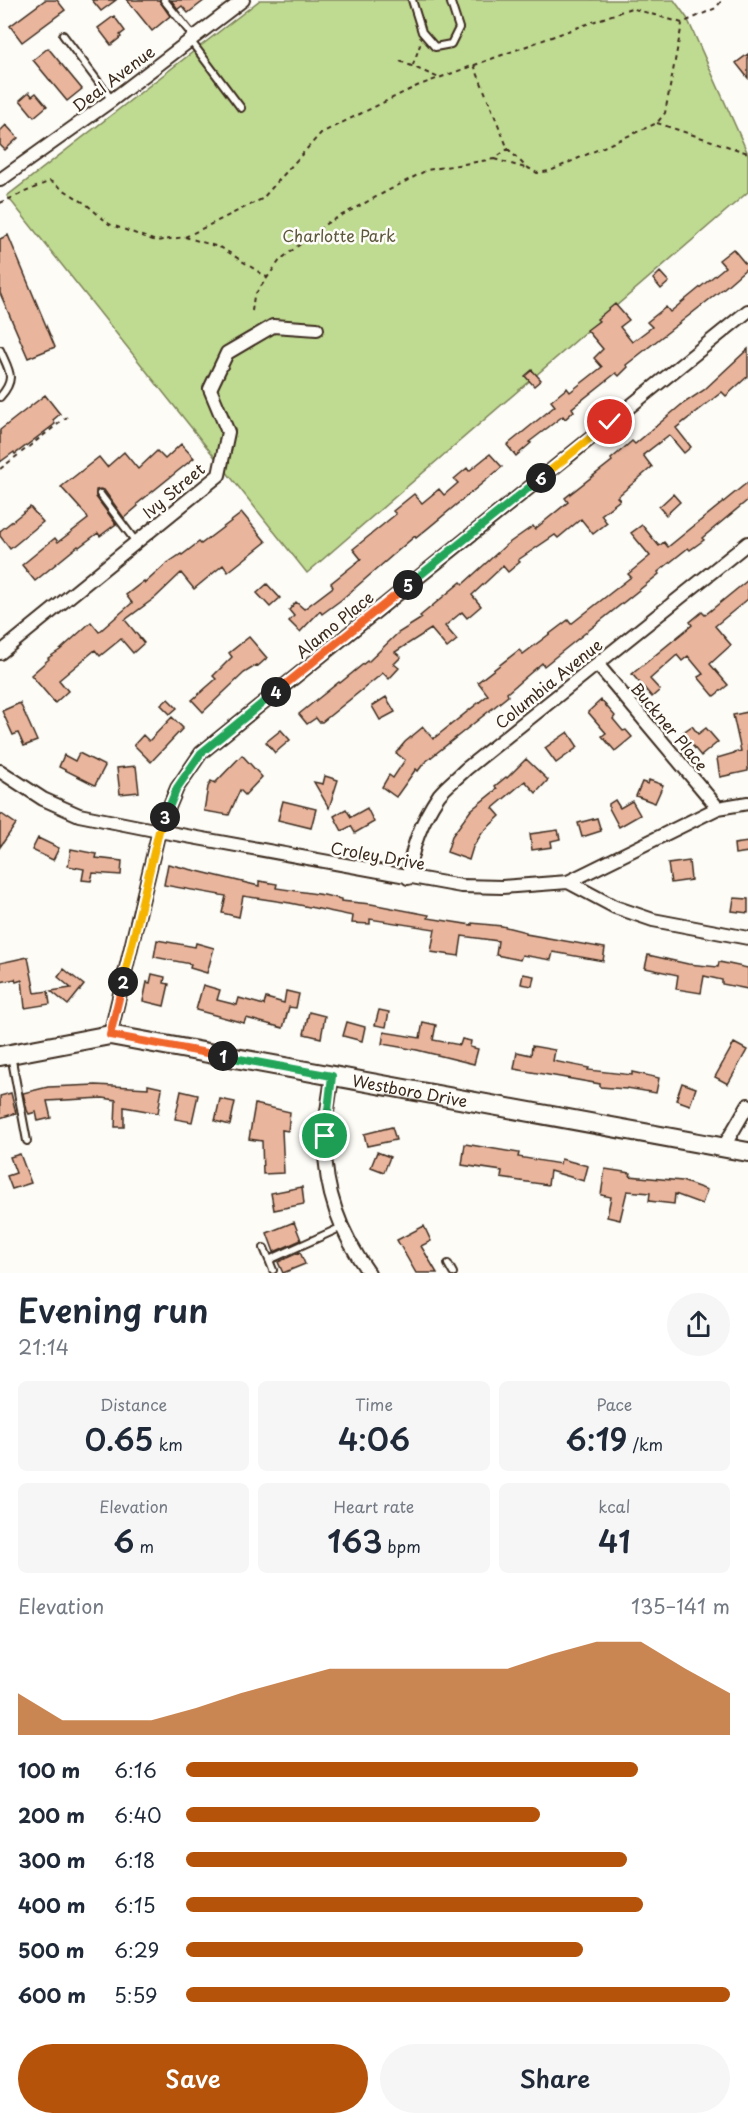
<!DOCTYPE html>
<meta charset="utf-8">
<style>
body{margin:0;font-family:"Playpen Sans",sans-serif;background:#f6f6f7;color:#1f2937;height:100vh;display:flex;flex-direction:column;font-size:22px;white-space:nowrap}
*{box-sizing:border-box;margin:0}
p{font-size:20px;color:#747a83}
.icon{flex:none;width:33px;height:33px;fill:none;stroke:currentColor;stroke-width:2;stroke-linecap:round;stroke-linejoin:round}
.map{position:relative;height:1273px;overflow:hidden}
.panel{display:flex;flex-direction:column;background:#fff;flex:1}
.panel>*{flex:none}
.pin{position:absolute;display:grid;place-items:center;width:51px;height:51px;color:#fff;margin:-26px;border:3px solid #fff;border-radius:50%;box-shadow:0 2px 6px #0007}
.km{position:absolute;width:30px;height:30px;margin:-15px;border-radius:50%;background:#222;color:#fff;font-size:16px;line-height:30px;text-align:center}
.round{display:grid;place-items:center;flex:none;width:63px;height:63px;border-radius:32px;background:#f6f6f7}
.summary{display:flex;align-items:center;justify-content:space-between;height:102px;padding:0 18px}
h1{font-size:33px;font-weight:600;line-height:45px}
.stats{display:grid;grid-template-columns:repeat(3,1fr);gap:9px;height:102px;padding:6px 18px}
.stats div{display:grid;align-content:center;border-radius:9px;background:#f6f6f7;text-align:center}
.stats b{font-size:30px;font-weight:600}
.stats small{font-size:16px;font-weight:400}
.stats p{font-size:16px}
.chart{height:168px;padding:12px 18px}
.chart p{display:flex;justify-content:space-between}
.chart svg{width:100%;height:108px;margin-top:6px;fill:#b45309;opacity:.7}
.primary-button{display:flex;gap:12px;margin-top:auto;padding:12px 18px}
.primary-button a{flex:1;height:69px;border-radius:36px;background:#b45309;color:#fff;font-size:24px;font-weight:600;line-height:69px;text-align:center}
.primary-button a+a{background:#f6f6f7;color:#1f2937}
ul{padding:0 18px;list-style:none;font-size:20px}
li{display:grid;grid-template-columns:96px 72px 1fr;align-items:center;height:45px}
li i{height:15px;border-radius:8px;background:#b45309}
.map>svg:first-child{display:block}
</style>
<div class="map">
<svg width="748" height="1273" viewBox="0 0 748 1273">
<rect width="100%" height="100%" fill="#fdfcf7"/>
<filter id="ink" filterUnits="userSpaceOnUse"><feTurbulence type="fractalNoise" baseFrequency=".0167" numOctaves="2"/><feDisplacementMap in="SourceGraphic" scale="12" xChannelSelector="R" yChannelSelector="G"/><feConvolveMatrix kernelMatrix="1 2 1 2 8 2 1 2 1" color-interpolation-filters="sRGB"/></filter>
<g filter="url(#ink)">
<path fill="#bfda91" stroke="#7d8258" stroke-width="1.5" d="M260,0H674L687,18L748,154V192L307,573L7,196Z"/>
<path fill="#e9b59d" stroke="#3b2a1e" stroke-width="1.5" d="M45,0H57L65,10L22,42L10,26Z
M92,0H116L101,11Z
M127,0H159L170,16L152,31Z
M171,0H205L188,13L182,6L178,9Z
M114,16L125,31L120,35L121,37L111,45L98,28Z
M48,48L82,89L67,101L33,60Z
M748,54V78L736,63Z
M29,92L32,96L36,93L47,106L34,117L20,100Z
M6,125L18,138L5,150L0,145V131Z
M8,235L55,347L28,358L0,293V239Z
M733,249L748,267L724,288L626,365L628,367L619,376L616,373L611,377L572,408L574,411L565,419L563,416L529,442L531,443L516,456L507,445L555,406L551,401L567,388L570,392L602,367L594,358L603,349L587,330L599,321L597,319L615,304L629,320L620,327L632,342L652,327L647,322L666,307L670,312L725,267L719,260Z
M660,272L669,282L661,289L653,279Z
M748,349V376L726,396L722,392L676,428L691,447L684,453L669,435L643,455L652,467L617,497L620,500L601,515L607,523L593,534L581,519L558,538L555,535L518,560L520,562L508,572L503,566L472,595L481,606L467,618L462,612L445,626L457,640L447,648L431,629L395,652L401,657L394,664L399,668L389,679L383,673L322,722H319L316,718L307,724L299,714L339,682L340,683L367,661L368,662L398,633L422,618L420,616L461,582L463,584L506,545L533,526L535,529L568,502L565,498L612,461L611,459L624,448L632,441L635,444L681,405L704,390Z
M532,370L541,380L534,386L525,376Z
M45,395L60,414L53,420L55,424L15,454L14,452L0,462V430Z
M181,444L194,458L137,504L138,506L124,518L104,490L100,489L96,490V497L116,524L100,536L98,533L79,547L78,546L35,581L22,565L55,538L58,542L88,519L86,515L61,487L99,457L107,467L124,452L138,469L157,451L165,459Z
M490,454L502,467L416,538L415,536L341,600L322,614L320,611L300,632L289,621L294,616L289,610L296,602L304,609L333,587L331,583L361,559L353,549L396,514L393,511L414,494L422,503L439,489L444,495L458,483L454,479L467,468L469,471Z
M748,482V500L702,538L704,540L690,550L688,548L658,572L659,574L544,666L542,663L507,693L508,696L424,763L418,771L416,769L396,797L382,787L389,775L393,778L405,760L396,753L405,742L423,727L433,739L488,695L478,682L519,650L523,654L568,620L571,624L631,577L628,574L650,556L631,533L642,525L659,546L664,542L668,547Z
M673,494L680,502L666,515L659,507Z
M30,507L43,522L10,549L0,536V531Z
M242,513L266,542L228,572L223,565L194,589L181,573L156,597L125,620L144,643L133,653L121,639L100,656L95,650L59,680L68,691L55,703L31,675L49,659L48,658L60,650L91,622L99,632L132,603L126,595L144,581L145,583L166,564L181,554L182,555L199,542L201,544Z
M748,580V599L715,626L731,645L710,664L728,685L714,696L698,677L703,674L688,656L682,661L677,655L650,679L660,690L652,697L632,674L692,625L690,622L702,612L705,615Z
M267,584L280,598L270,607L257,593Z
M249,637L267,658L258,666L257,665L244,673L203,712L192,700L216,679L213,676L232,657L229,653Z
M386,697L395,712L380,720L372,706Z
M168,699L177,708L170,714L161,705Z
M601,700L615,716L613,719L623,731L626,730L632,737L615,751L602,736L606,733L588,712Z
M20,703L37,741L24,746L18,733L13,735L2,711Z
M748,712V771L720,777L717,758L741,751L733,715Z
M172,717L183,728L151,762L134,745L143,735L149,741Z
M692,726L698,734L706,728L718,742L701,756L682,733Z
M281,730L290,740L275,753L266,742Z
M568,732L578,747L556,763L545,748Z
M79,753L105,766L95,785L59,767L64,755L75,761Z
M242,755L262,777L245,795L240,790L229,815L204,811L208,787L211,781L215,783Z
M526,759L548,780L536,793L525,781L493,808L500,816L482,833L473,847L469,860L447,852L452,836L471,810L497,789L495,786L506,777L507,778Z
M136,766L139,792L120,794L117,768Z
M325,776L338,780L329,808L314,782L323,784Z
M649,780L663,785L655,803L636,796L642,782L648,784Z
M615,800L620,808L632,801L640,815L619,827L609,808V804Z
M283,801L316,809L311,828L278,820Z
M367,808L374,822L355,833L351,826L342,831L334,816L346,809L351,817Z
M0,813L16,824L0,847Z
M597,818L601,831L582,837L578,823Z
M558,830L560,839L551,841L552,847L532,850L530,834Z
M38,838L59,848L53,860L32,850Z
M748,842V852L735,854L734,844Z
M71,849L97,854L96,858L122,861L121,875L93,873L91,881L82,880L84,869L68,866Z
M689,861L691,880L671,883L668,864Z
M168,864L259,886V881L277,884L276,888L324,895L341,899V901L371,904L429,915L428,918L472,925V923L502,926L526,932V934L605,948L603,961L553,952L551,960L522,955L520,960L496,955L498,941L462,936L459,956L431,952L435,929L370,919V924L352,923L353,916L290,903L243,896L239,917L222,913L226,896L164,885Z
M734,898L748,899V913L732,911Z
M157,940L195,947L196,943L214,948L207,973L190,968L191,964L154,957Z
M648,955L688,964L718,967L719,962L748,968V989L722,984V980L704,976L701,993L676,989L678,975L645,968Z
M28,957L35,993L48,991L50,1004L25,1008L22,980L16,982L15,979L0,982V963Z
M64,969L84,985L68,1005L51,991L71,988L58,977Z
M152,974L165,977L164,983L169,984L164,1006L143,1001L147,982L150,983Z
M523,974L534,976L532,986L521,984Z
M203,985L220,990L217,1000L237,1005L239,998L264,1005L266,998L284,1003L286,991L299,994L296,1008L289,1007L283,1028L246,1018L244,1023L196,1010Z
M379,1010L389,1012L386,1027L375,1025Z
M309,1012L325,1016L321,1038L304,1034Z
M347,1022L365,1027L362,1041L343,1036Z
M423,1022L436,1025L433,1040L460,1045L462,1039L471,1041L470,1047L478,1049L474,1064L417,1050L382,1044L384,1032L420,1038Z
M734,1043L747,1050L728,1084L715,1077Z
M532,1046L555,1050L553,1061L589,1068L588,1070L632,1075V1072L659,1078L656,1093L627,1088L626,1089L600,1087V1084L514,1069L517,1052L531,1055Z
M682,1083L696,1088L690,1105L676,1100Z
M96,1085L148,1088V1085L162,1088L158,1113L124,1107V1127H115L116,1100L103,1098L47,1101L51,1118L38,1121L36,1112L29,1114L27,1110L23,1093L48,1087Z
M181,1091L198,1095L192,1122L175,1119Z
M11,1093L16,1113L0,1118V1096Z
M220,1099L235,1102L230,1125L215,1121Z
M255,1104L290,1112L288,1131L282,1130L284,1173L263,1174L262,1141L249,1139Z
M392,1127L396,1140L367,1146L364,1134Z
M465,1144L519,1153L518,1157L560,1164L561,1159L588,1166L584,1181L550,1171L548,1185L520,1181L501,1178L502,1171L462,1165Z
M377,1152L390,1157L384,1172L371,1167Z
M20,1154L31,1183L12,1189L7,1176L16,1173L10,1157Z
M605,1169L631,1173L630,1176L682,1181L707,1190L702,1204L675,1194L674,1204L649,1201L650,1193L627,1191L620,1220L607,1217L611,1197L601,1195Z
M302,1187L304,1204L274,1210L271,1193Z
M294,1222L301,1240L274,1252L267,1233Z
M424,1226L431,1241L421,1246L437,1273H416L397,1240Z
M300,1252L305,1264L283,1273L278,1262Z"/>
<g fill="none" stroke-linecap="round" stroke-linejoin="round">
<g stroke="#3b2a1e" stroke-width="10">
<path id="lane" d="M164,0L194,37
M412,0L422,32L435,47L451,44L459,28L450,0
M63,35L112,100
M190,40L241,108
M0,350C9,371 17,378 0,397
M100,494L136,542
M11,1055L27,1141
M264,1248L269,1260L342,1227
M269,1260L273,1270
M448,1264L453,1273"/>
</g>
<g stroke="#3b2a1e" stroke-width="16">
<path id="street" d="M0,180L112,100L243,0
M0,653L219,475L228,432L210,389L227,353L273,326L317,329
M598,665L718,808
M0,771L43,799L79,815L159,831L461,886L502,887L568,882L718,808L748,803
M408,878C411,848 422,820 439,795C446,786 457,778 466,769L748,543
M568,882L615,907L653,920L748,938
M110,1035L159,831L177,788L201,753L748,311
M332,1076C330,1096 325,1116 325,1136C323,1187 339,1232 369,1273
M723,1148L748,1105"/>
</g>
<g stroke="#3b2a1e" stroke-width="22">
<g id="secondary">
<path id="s1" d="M0,1056L110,1035L748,1152"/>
</g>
</g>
<path stroke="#3b2a1e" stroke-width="2" stroke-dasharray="4.5 4.5" stroke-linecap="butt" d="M400,61L439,78
M413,65L420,45L418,42
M474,65L508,149L525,166L537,173L550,171L657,123L665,113L682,24
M657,123L748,153
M494,159L529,169
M0,203L50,181L86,204L109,224L156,241L185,237L262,199L321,133L417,86L631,8L682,23L716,8L722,0
M185,237L222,248L268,278
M252,311L254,296L280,260L327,223L427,170L494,159L508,149
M0,469L67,417"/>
<use href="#lane" stroke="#fdfcf7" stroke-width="6"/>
<use href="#street" stroke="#fdfcf7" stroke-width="12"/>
<use href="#secondary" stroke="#fdfcf7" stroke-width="18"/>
</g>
</g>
<g fill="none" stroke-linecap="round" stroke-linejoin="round" filter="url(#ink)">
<g stroke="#fff" stroke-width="12">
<path id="split-1" d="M223,1056L332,1076L325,1136"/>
</g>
<g stroke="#fff" stroke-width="12">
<path id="split-2" d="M123,982L110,1035L223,1056"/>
</g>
<g stroke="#fff" stroke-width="12">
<path id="split-3" d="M123,982L159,831L165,817"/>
</g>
<g stroke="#fff" stroke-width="12">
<path id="split-4" d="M165,817L177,788L201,753L276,692"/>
</g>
<g stroke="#fff" stroke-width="12">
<path id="split-5" d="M276,692L408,585"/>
</g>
<g stroke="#fff" stroke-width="12">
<path id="split-6" d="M408,585L541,478"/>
</g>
<g stroke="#fff" stroke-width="12">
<path id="split-7" d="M541,478L610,422"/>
</g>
<use href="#split-1" stroke="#22a559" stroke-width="8"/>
<use href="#split-2" stroke="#f0652b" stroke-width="8"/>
<use href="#split-3" stroke="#f5b400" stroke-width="8"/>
<use href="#split-4" stroke="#22a559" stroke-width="8"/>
<use href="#split-5" stroke="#f0652b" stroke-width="8"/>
<use href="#split-6" stroke="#22a559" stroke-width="8"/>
<use href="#split-7" stroke="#f5b400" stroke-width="8"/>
</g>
<g text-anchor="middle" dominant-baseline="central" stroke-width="5" stroke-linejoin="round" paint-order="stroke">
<g font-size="16" fill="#3b2a1e" stroke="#fdfcf7">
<text transform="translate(113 78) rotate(-37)">Deal Avenue</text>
<text transform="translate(173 490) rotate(-40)">Ivy Street</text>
<text transform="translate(334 624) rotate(-39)">Alamo Place</text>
<text transform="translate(548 683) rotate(-39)">Columbia Avenue</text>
<text transform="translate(670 726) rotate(50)">Buckner Place</text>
<text transform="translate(378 855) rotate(10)">Croley Drive</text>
<text stroke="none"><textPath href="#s1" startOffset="417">Westboro Drive</textPath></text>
</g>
<g font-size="16" fill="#5c563b" stroke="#fdfcf7">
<text x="339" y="235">Charlotte Park</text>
</g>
</g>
</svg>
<div class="pin" style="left:325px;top:1136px;background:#1e9e55"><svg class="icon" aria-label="arrive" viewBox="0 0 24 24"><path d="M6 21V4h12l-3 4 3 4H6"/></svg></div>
<div class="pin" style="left:610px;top:422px;background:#d93025"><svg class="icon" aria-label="check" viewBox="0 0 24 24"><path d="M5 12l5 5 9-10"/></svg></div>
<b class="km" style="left:223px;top:1056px">1</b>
<b class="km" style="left:123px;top:982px">2</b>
<b class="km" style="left:165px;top:817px">3</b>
<b class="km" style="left:276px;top:692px">4</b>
<b class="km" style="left:408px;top:585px">5</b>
<b class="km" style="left:541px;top:478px">6</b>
</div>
<section class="panel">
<div class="summary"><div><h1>Evening run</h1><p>21:14</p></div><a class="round"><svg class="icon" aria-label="share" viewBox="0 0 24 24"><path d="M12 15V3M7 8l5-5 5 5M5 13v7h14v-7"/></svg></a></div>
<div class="stats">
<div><p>Distance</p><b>0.65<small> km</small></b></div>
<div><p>Time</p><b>4:06</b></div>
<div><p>Pace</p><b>6:19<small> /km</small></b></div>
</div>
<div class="stats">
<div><p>Elevation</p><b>6<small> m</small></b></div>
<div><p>Heart rate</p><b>163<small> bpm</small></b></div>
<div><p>kcal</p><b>41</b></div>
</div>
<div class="chart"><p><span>Elevation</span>135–141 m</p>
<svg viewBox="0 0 160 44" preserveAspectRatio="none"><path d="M0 44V27L10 38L20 38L30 38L40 33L50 27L60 22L70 17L80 17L90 17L100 17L110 17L120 11L130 6L140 6L150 17L160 27V44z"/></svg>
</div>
<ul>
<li><b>100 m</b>6:16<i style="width:83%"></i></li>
<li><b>200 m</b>6:40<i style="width:65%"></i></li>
<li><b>300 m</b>6:18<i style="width:81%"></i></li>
<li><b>400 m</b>6:15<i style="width:84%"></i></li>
<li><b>500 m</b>6:29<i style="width:73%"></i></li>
<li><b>600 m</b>5:59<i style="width:100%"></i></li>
</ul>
<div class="primary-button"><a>Save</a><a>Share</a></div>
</section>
